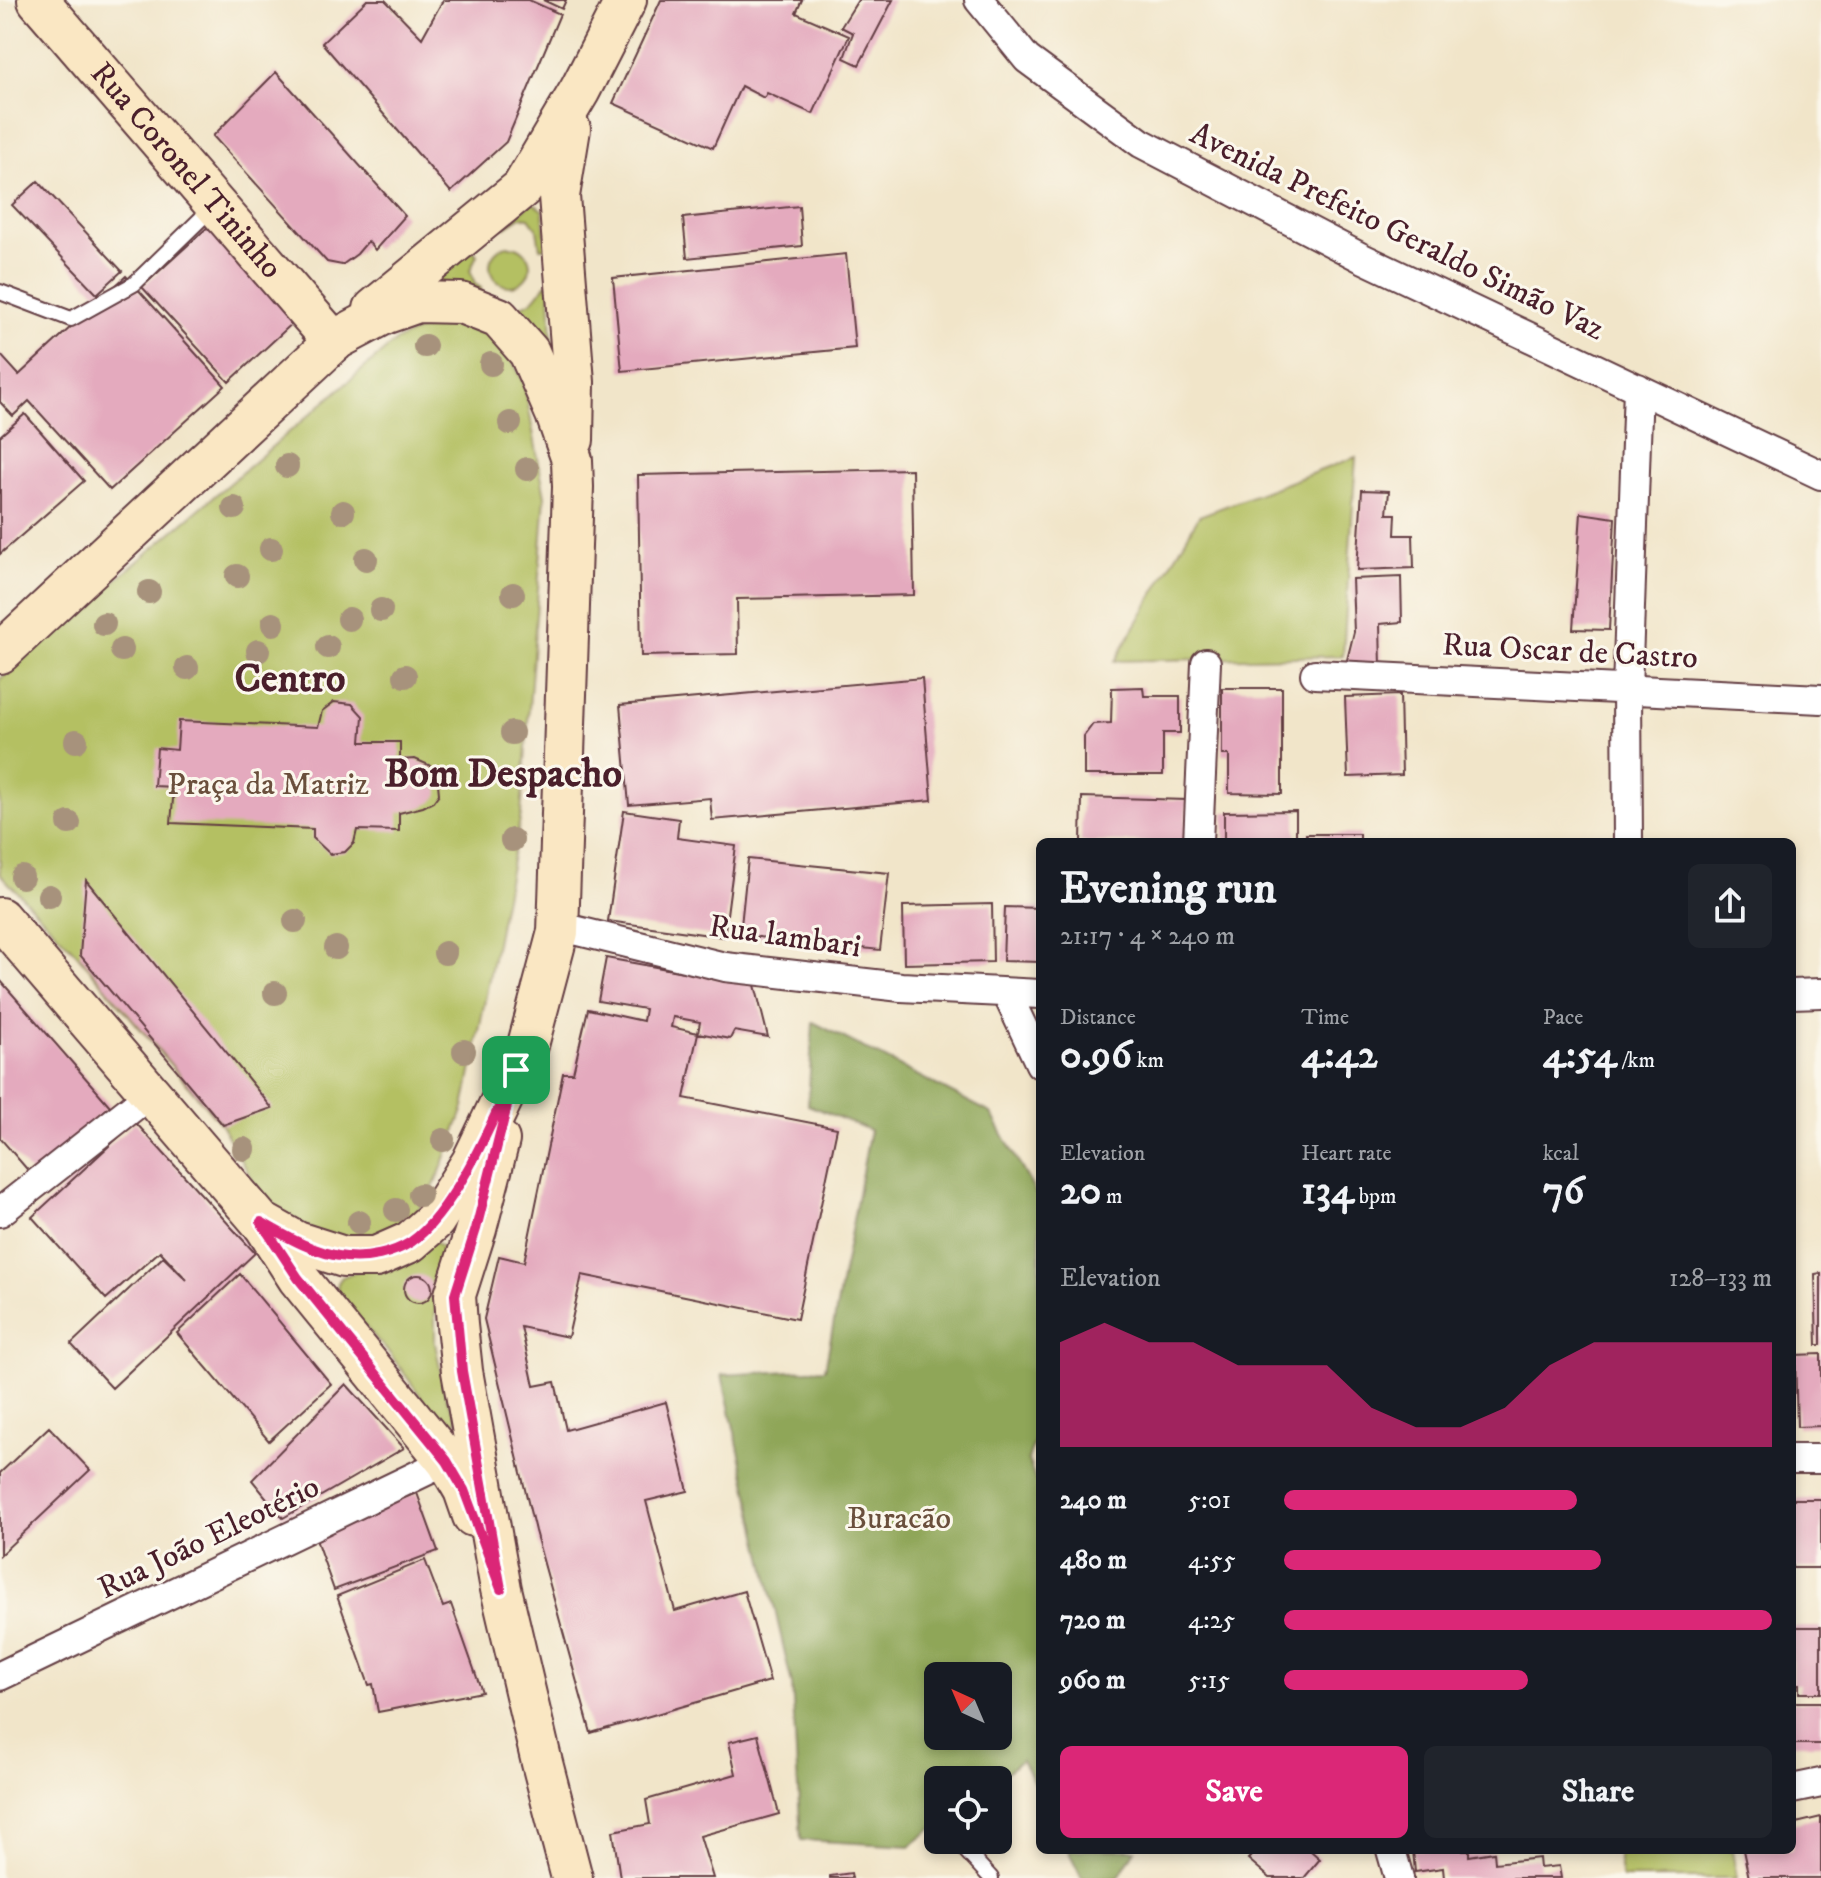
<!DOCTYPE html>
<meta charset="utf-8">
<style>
body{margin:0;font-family:"IM FELL DW Pica",serif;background:#20242c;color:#f1f3f6;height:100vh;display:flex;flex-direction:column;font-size:30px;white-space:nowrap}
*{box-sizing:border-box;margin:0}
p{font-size:26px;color:#9ea1a6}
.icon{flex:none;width:44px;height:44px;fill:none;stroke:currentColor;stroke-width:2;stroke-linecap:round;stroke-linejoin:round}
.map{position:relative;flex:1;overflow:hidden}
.drawer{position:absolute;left:1036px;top:838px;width:760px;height:1016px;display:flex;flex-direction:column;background:#171b24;border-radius:12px;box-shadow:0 4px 12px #0003}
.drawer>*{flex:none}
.needle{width:52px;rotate:316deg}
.buttons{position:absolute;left:924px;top:1662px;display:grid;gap:16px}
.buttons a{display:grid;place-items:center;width:88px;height:88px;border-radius:12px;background:#171b24;box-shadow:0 4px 12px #0003;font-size:40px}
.pin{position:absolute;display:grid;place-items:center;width:68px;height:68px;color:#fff;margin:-34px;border-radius:16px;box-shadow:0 4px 12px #0006}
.round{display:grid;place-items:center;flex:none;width:84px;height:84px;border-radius:12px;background:#20242c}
.overview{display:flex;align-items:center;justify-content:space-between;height:136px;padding:0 24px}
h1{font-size:44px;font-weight:700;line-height:60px}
.metrics{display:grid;grid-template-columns:repeat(3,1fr);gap:12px;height:136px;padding:8px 24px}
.metrics div{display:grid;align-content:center}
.metrics b{font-size:40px;font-weight:700}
.metrics small{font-size:22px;font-weight:400}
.metrics p{font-size:22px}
.chart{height:224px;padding:16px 24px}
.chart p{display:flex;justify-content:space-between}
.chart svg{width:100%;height:144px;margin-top:8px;fill:#db2777;opacity:.7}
.button{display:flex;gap:16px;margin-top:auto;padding:16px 24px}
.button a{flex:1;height:92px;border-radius:12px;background:#db2777;color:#fff;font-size:32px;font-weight:700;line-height:92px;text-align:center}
.button a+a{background:#20242c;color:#f1f3f6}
ul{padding:0 24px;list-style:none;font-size:26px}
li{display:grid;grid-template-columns:128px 96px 1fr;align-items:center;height:60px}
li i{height:20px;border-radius:10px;background:#db2777}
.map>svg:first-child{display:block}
</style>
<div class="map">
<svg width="1821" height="1878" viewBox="0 0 1821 1878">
<rect width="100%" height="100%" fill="#fbf7ec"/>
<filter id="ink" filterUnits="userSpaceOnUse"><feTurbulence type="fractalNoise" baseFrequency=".0125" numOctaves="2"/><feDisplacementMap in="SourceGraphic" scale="16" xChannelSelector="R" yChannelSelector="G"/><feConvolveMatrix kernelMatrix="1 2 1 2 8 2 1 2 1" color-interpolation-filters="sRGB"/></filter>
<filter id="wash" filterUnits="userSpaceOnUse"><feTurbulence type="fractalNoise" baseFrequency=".006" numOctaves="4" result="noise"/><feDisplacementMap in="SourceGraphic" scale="32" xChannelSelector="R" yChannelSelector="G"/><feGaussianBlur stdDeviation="1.8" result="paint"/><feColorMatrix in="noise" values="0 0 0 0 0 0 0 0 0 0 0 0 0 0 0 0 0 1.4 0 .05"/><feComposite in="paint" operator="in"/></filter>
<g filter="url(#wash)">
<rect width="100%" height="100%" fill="#f1e5c9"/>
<path fill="#b4c062" stroke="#7f7046" stroke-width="2" d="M532,202L543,211L546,248H540L537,229L529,218L521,217L504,228Z
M490 266a20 20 0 1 1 40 0a20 20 0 1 1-40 0Z
M471,248L477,255L470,270L475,284L481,288V298L440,294L437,279Z
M550,282L552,351L513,313C519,305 522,307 530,302C539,297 540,287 550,282Z
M443,324L480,330L505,346L524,383L545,496L521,814L464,1108L438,1177L430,1194L402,1231L346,1247L268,1208L221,1124L77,954L0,874V679L397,340L419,330Z
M1356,457L1343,656L1115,661L1199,516Z
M433,1241L443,1248L446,1254L435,1313V1343L446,1397L457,1418L455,1426L448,1427L441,1424L390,1354L336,1295L338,1283L342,1277Z
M1617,1850H1732L1737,1878H1622Z"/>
<path fill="#8fa658" stroke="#6c6242" stroke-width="2" fill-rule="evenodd" d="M813,1022L991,1113L1040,1201V1425L1028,1460L1040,1491V1794L1022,1760L996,1780H938V1824L910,1846L801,1840L792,1685L722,1375L825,1369L870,1130L808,1105ZM938,1676H998V1736H938Z
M1068,1850H1135L1118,1878H1082Z"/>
<g id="blocks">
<path fill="#e4aabe" d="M367,0H385L422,38L443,0H529L560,14L506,142L451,192L322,43Z
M543,0H566L562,9Z
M661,0H802L796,13L849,36L813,114L767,93L764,98L741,86L713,148L613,103Z
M858,0H893L859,65L844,58L853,33L841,27Z
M276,72L405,216L375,250L368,241L357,254L342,265L327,262L213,136Z
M38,181L122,271L97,294L12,205Z
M799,206L802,246L687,258L683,218Z
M210,225L296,320L229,382L142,287Z
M846,254L855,348L622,371L613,278Z
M126,276L225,386L110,490L29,401L13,416L0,402V354L19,375Z
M25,414L84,481L0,554V436Z
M912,469L914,595L737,599L738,654L641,656L638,475Z
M1362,490L1389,491L1387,514H1396L1395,535H1413L1414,568L1357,570Z
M1581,513L1615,518L1609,630L1573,629Z
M1401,577L1402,622L1380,624L1381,667L1345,668L1354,632L1352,579Z
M922,678L932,800L712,820L710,798L629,805L620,705Z
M1143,687L1144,696H1180V733H1163V775H1084V736L1093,724L1111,723L1112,688Z
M1222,688H1282V794L1229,793V755H1222Z
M1400,695L1402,775L1348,777L1345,697Z
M334,702L352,704L363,716L361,742H400V760L415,759L429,765L437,773L439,794L433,802L423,807L399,813V831L357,830L354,843L345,852L330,854L313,838V829L171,823L174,787L154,786L157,748L177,750L179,721L318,727L322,711Z
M1082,797L1187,800L1185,842H1081Z
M624,811L679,819L677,838L736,846L724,937L608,921Z
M1296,811V842H1224V812Z
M1306,834H1360V842H1306Z
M748,859L889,873L880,950L740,935Z
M86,880L272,1108L223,1125L80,955Z
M992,904L993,962L904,964L903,906Z
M1005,907L1040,908V962L1003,961Z
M606,958L755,985L768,1037L734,1031L730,1039L698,1033L700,1022L673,1017L671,1027L698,1033L684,1098L837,1128L797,1319L582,1275L568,1337L521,1327L534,1386L555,1382L566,1430L666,1402L688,1491L646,1501L675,1611L744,1591L770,1681L591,1733L535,1531L484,1319L499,1256L524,1262L563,1073H573L588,1009L643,1021L645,1009L598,1001Z
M0,980L110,1106L32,1175L0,1138Z
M135,1122L255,1253L112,1388L71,1344L163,1257L187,1280L160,1251L106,1299L32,1217Z
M1821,1273V1345H1817L1815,1274Z
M240,1274L331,1384L269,1441L177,1333Z
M404 1289a14 14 0 1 1 28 0a14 14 0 1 1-28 0Z
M1821,1354V1426L1797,1427L1795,1355Z
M346,1384L404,1448L283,1518L252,1480Z
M49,1427L90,1470L0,1555V1473Z
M417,1493L438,1551L334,1590L313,1531Z
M1792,1499H1821V1568H1792Z
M425,1560L443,1607L451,1604L482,1692L378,1712L373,1684L369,1685L337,1596Z
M1792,1627H1821V1693H1799V1684H1792Z
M1792,1702H1821V1744H1792Z
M758,1735L779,1814L700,1836L713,1878H620L613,1831L650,1824L646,1800L736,1774L729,1742Z
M1821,1817V1878H1749L1743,1850H1792V1824Z
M1257,1850H1310L1320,1859L1304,1878H1270L1248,1859Z
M1413,1850H1469V1856L1494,1852L1495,1863L1539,1858L1540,1868L1559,1866L1561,1878H1444L1443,1868L1415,1872Z
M851,1873L852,1878H830V1876Z"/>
</g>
</g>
<g filter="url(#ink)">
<use href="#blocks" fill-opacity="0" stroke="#633d43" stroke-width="2"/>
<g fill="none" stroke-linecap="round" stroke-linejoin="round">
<g stroke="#633d43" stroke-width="18">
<path id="service" d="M0,292L71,319L134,284L215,205
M956,1840L991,1878"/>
</g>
<g stroke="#633d43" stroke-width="32">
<path id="minor" d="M979,0L1027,59L1141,143L1360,257L1821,475
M1315,674L1821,699
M1198,842L1206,663
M1628,842L1627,689L1638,388
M558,926L725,967L901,987L1040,994
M1007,994L1040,1064
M1792,994L1821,993
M0,1212L151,1093
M1792,1459H1821
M0,1676L447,1461
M1792,1789L1821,1783
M1391,1850L1399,1878"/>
</g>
<g stroke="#633d43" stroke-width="44">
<g id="secondary">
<path id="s1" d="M38,0L334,342"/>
<path d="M570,129L559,196L574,382L573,440"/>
<path d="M374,309L522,188L580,90L626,0"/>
<path d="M0,653L337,339L384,314L418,302L461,303L499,318L529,352L556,414L572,460L573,487L558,932L528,1045L472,1162L435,1220L410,1242L376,1257H344L297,1242L261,1222L0,918"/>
<path d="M499,1140L476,1229L455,1295L457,1325L462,1371L501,1589L542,1763L572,1878"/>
<path d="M264,1225L298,1278L447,1461L464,1490L473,1516"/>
</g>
</g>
<use href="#service" stroke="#fff" stroke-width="14"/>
<use href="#minor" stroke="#fff" stroke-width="28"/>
<use href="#secondary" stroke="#fae7c3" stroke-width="40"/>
</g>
<g fill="#a7927b">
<circle cx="425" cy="346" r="12"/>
<circle cx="491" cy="364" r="12"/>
<circle cx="510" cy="423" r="12"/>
<circle cx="287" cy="466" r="12"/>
<circle cx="527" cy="469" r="12"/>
<circle cx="234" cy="508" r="12"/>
<circle cx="343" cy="512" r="12"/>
<circle cx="271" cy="549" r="12"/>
<circle cx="366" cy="559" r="12"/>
<circle cx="237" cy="576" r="12"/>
<circle cx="149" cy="592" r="12"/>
<circle cx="513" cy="594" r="12"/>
<circle cx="381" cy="610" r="12"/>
<circle cx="349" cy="619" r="12"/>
<circle cx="104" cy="624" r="12"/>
<circle cx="273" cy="624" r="12"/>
<circle cx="328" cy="647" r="12"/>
<circle cx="122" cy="650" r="12"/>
<circle cx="258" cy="651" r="12"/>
<circle cx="187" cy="668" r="12"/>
<circle cx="405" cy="676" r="12"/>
<circle cx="512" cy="733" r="12"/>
<circle cx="76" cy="741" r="12"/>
<circle cx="69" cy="823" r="12"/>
<circle cx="512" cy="840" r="12"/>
<circle cx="22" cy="877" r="12"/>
<circle cx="49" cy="896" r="12"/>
<circle cx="295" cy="921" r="12"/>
<circle cx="336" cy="948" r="12"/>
<circle cx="445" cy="953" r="12"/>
<circle cx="275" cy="993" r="12"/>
<circle cx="464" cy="1051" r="12"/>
<circle cx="443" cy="1140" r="12"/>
<circle cx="244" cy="1149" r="12"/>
<circle cx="420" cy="1195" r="12"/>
<circle cx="396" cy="1210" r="12"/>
<circle cx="359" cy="1222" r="12"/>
</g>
</g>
<g fill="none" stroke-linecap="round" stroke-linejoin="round" filter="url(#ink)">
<g stroke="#fff" stroke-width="16">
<path id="route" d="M516,1070L476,1229L455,1295L462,1371L501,1589L464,1490L447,1461L298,1278L261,1222C287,1237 316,1254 346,1257C368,1259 392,1254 411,1242C454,1213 494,1118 516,1070Z"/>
</g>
<use href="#route" stroke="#db2777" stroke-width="10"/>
</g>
<g text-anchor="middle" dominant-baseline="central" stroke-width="6" stroke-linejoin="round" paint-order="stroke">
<g font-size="32" fill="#4a1f2b" stroke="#fbf7ec">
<text stroke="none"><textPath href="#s1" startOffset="226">Rua Coronel Tininho</textPath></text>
<text transform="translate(1397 232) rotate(26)">Avenida Prefeito Geraldo Simão Vaz</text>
<text transform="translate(1570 652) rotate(3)">Rua Oscar de Castro</text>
<text transform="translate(785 937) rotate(8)">Rua lambari</text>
<text transform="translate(209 1538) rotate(-26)">Rua João Eleotério</text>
</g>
<g font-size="32" fill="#6a4f3c" stroke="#fbf7ec">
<text x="268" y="785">Praça da Matriz</text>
<text x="899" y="1519">Buracão</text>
</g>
<g font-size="40" font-weight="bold" fill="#4a1f2b" stroke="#fbf7ec">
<text x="290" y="680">Centro</text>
<text x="503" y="775">Bom Despacho</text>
</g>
</g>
</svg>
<div class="buttons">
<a><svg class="needle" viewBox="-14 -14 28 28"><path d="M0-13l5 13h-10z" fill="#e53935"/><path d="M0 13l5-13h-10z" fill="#9ea1a6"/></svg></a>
<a><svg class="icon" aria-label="locate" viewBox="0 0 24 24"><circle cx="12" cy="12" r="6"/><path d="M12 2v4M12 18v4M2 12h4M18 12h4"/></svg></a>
</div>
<div class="pin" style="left:516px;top:1070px;background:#1e9e55"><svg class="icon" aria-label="arrive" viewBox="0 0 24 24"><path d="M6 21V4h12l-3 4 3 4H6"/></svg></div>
<section class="drawer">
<div class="overview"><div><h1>Evening run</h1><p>21:17 · 4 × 240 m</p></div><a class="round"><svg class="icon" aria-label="share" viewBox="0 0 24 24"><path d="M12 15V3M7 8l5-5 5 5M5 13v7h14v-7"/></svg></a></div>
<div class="metrics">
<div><p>Distance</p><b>0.96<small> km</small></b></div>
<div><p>Time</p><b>4:42</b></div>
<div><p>Pace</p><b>4:54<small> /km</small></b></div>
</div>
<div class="metrics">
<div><p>Elevation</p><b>20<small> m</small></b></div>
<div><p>Heart rate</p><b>134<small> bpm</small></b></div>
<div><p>kcal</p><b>76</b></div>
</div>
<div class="chart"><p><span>Elevation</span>128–133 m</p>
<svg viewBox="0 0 160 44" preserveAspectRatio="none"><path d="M0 44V12L10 6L20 12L30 12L40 19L50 19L60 19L70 32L80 38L90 38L100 32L110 19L120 12L130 12L140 12L150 12L160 12V44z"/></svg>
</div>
<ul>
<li><b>240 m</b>5:01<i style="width:60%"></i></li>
<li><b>480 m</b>4:55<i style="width:65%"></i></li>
<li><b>720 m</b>4:25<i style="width:100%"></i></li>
<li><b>960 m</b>5:15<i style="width:50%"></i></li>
</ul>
<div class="button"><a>Save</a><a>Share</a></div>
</section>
</div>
